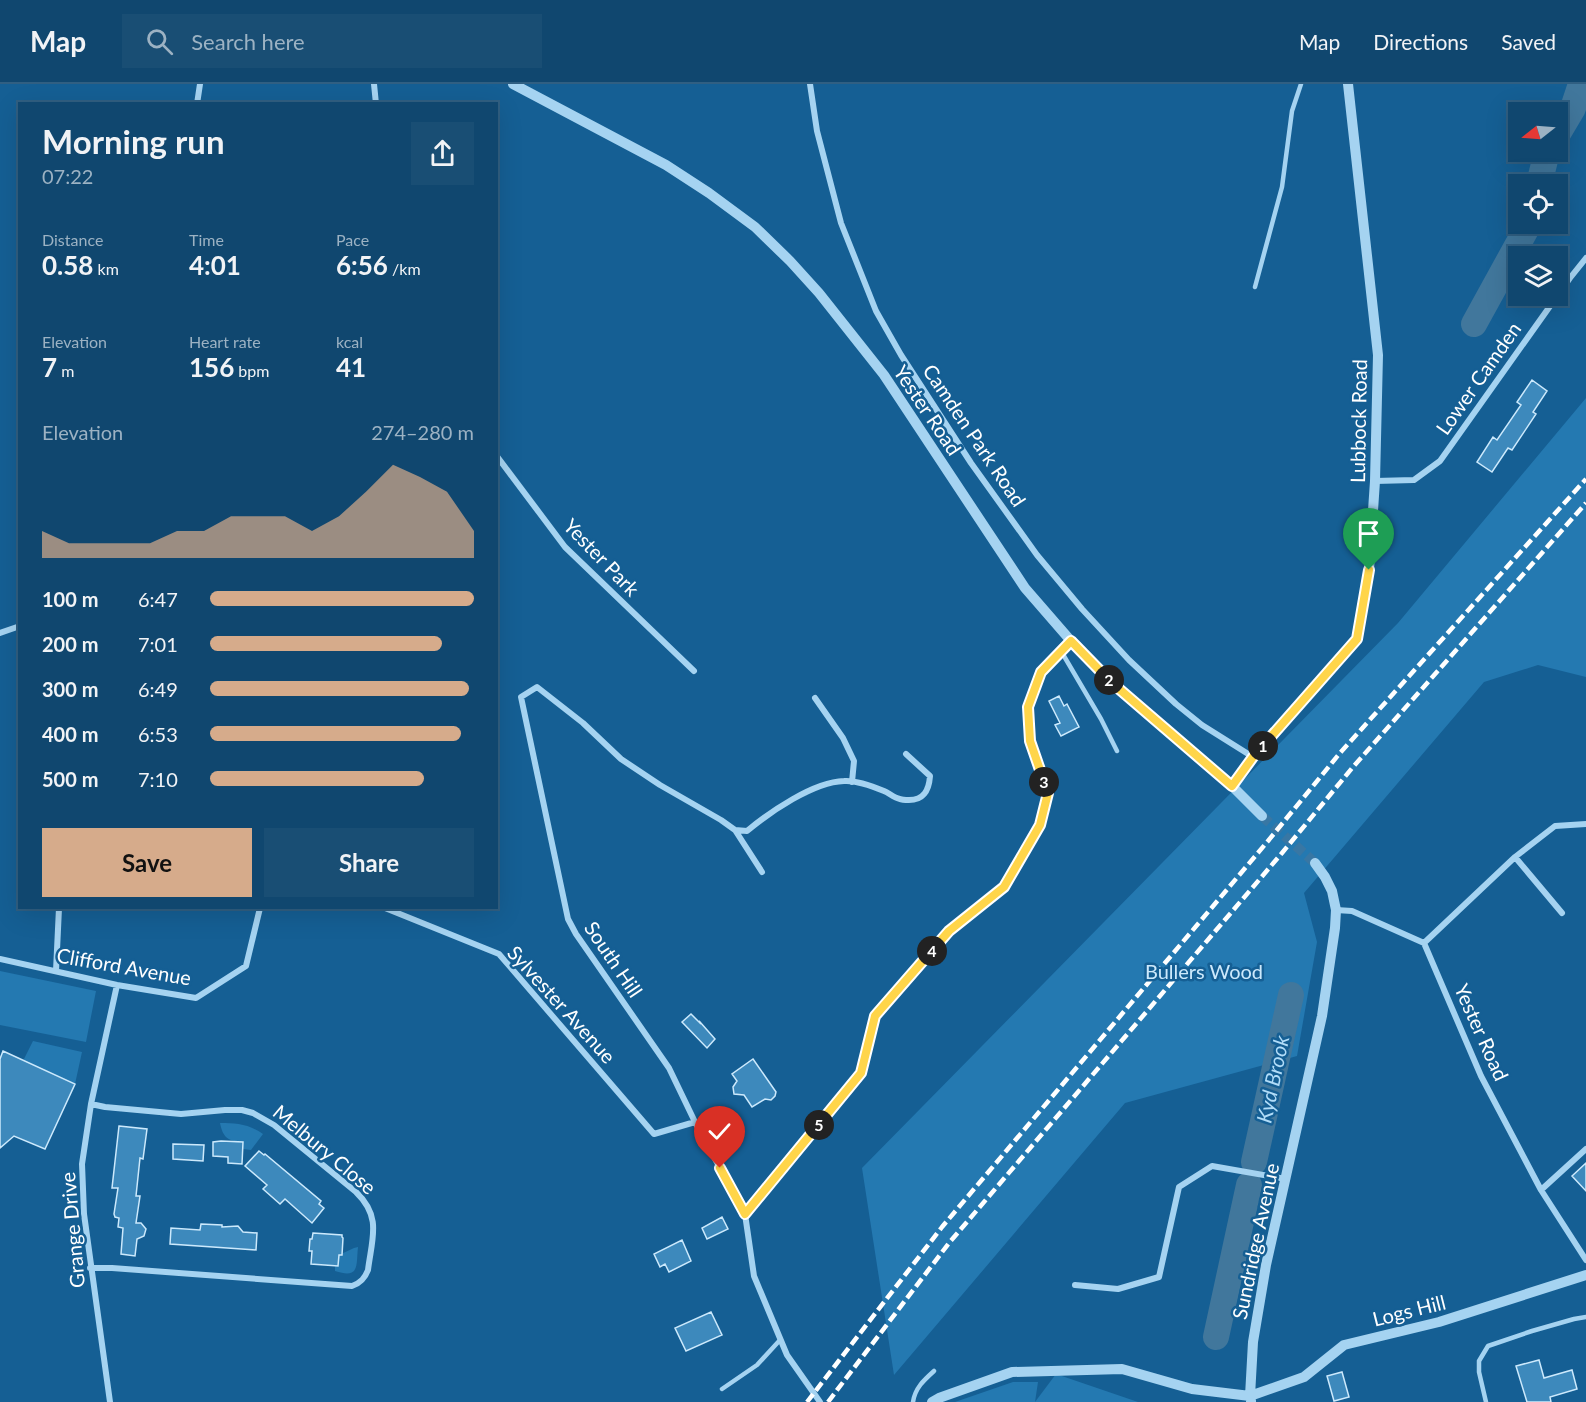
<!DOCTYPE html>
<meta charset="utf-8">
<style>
body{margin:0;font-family:Lato,sans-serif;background:#194e74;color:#f1f3f6;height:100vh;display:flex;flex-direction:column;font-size:22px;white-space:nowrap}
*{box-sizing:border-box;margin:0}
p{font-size:20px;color:#9cb2c3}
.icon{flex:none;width:33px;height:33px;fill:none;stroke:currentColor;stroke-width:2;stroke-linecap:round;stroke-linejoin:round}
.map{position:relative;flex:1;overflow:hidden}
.drawer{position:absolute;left:18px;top:18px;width:480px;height:807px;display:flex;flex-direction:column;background:#10476f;border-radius:0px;box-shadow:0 6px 24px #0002,0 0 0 2px #305f82}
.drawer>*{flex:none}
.needle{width:39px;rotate:253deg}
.buttons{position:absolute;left:1508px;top:18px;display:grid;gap:12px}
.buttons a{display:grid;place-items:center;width:60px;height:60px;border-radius:0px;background:#10476f;box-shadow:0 6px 24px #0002,0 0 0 2px #305f82;font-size:30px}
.pin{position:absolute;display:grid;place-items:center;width:51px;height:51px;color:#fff;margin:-62px -26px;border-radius:50% 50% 50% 0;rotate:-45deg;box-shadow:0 0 6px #0007}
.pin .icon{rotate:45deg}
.km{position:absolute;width:30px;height:30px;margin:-15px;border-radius:50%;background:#222;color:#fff;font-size:16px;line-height:30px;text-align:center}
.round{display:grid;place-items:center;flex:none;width:63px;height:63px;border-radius:0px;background:#194e74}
.overview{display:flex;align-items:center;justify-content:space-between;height:102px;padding:0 24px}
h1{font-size:33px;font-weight:700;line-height:45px}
.stats{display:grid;grid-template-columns:repeat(3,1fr);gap:9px;height:102px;padding:6px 24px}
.stats div{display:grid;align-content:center}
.stats b{font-size:26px;font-weight:700}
.stats small{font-size:16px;font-weight:400}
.stats p{font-size:16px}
.chart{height:168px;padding:12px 24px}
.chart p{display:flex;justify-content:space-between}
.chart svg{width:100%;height:108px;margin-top:6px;fill:#d6ab8b;opacity:.7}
.cta{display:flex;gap:12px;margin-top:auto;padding:12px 24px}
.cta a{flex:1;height:69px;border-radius:0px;background:#d6ab8b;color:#111;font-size:24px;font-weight:700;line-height:69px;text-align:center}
.cta a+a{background:#194e74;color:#f1f3f6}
ul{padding:0 24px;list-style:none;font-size:20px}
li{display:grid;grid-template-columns:96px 72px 1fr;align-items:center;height:45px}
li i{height:15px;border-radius:8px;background:#d6ab8b}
header{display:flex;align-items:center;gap:36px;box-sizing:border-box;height:84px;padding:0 30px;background:#10476f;border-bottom:2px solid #305f82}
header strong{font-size:28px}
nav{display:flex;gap:33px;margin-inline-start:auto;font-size:21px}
.search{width:420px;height:54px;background:#194e74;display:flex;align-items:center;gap:15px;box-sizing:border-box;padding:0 21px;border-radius:0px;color:#9cb2c3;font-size:22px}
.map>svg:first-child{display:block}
</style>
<header>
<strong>Map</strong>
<div class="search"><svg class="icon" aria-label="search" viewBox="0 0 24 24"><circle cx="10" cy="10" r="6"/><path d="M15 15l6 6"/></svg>Search here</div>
<nav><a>Map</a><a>Directions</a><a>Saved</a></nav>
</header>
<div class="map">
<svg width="1586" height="1318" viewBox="0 0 1586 1318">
<rect width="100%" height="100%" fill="#155f94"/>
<path fill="#2479b1" d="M1586,314V593L1538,581L1484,598L1304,809L1317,858L1297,972L1125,1019L894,1291L862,1084L1398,539Z
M0,887L96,907L86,958L0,941Z
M33,957L82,968L75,1000L23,977Z
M220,1039C236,1039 249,1040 263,1050L251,1066L243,1065V1058C228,1057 223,1054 220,1039Z
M358,1163C356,1182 360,1195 335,1187V1182L339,1171L354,1164Z
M1056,1290L1138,1318H955L1013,1298H1038L1035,1318Z"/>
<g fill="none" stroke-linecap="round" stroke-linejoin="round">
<path stroke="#41779c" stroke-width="26" d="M1557,51L1573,24L1581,0
M1539,100L1547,68
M1474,240L1529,140
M1254,1078L1291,911
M1216,1253L1249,1101"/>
</g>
<path fill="#3d89bc" stroke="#cce9fc" stroke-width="1.5" d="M1532,296L1547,307L1533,328L1536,330L1512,366L1508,364L1492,388L1477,378L1493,353L1497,356L1521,321L1517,318Z
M1059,612L1064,622L1067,620L1079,643L1061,652L1055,641L1060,639L1049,617Z
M691,930L700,939V938L715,955L707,964L682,938Z
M3,967L75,1000L45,1065L14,1052L0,1064V975Z
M753,975L776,1008L775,1012L771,1016L765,1015L752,1023L744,1011L734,1010L733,1003L737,997L732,990Z
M119,1042L147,1045L143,1075L140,1074L136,1112H140L136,1139H141L146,1145L144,1152L137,1155L135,1172L121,1170L123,1144L118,1143L119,1134L115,1133L114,1130L118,1104H112Z
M221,1057L243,1058L242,1080L228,1079V1073L213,1072V1058Z
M173,1060L204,1061L203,1077L173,1075Z
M259,1067L264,1071L265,1070L321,1117L319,1120L324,1124L312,1139L285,1115L280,1120L263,1105L267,1101L245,1082Z
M1586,1079V1107L1572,1092Z
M722,1133L728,1145L707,1155L702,1144Z
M201,1140L222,1141V1143L238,1142L243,1148L257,1149L256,1166L170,1160L171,1144L200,1146Z
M313,1149L342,1151V1153L343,1154L342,1171H339L338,1182L311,1180L312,1167H309L310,1155H312Z
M682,1156L691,1177L669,1188L665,1180L660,1183L654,1170Z
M711,1228L722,1251L686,1267L675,1244Z
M1539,1276L1544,1294L1572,1286L1577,1305L1550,1313L1551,1318H1527L1516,1282Z
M1342,1288L1349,1313L1334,1317L1327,1292Z"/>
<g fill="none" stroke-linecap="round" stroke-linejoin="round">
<path stroke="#3877a4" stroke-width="10" stroke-dasharray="10 5" stroke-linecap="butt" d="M1262,732L1315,779"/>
<path stroke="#a5d3f1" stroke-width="4.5" d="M1255,203L1282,103L1292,27L1301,0
M1061,567L1101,635L1117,667
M722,1305L757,1281L780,1256
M913,1318C915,1304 924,1296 934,1287
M1486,1318L1479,1288V1277L1488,1262L1532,1247L1574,1235L1586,1233"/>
<path stroke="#a5d3f1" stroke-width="6" d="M374,0L376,20
M810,0L817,47L841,139L876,227L901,271L971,379L1037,471L1082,525L1129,576L1176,620L1202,641L1253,673
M197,20L200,0
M496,371L565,463L694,587
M1375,397L1414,396L1440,377L1570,194L1586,174
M0,549L20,542
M815,614L843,654L854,677L852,698
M735,746L762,788
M1515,773L1562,829
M385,824L499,870L654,1050L695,1038
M1336,826L1352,827L1424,859L1481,992L1541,1106L1586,1176
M1424,859L1515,773L1555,742L1586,740
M0,875L117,901L196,914L246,882L260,824
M56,887L59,824
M1541,1106L1586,1065
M745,1130L695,1038L669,984L576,850L568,835L521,613L537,603L583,639L621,675L660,701L721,736L735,746L747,747C770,728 813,698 844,697C856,696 872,702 884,707C889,709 894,714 900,715C902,716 907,716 909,716C924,716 929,706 930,692L906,670
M90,1184H112L352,1202C361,1199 365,1194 368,1186C372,1154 382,1133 356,1108L274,1041L253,1029L242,1026H225L181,1030L105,1023L91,1020
M1075,1201L1118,1205L1159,1193L1179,1103L1212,1082L1286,1095
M110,1318L84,1130L82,1080L91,1020L117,901
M820,1318L787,1271L754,1192L745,1130L861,989L875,932L949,847L1004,803L1040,741L1048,709L1031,657L1028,623L1041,588L1071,557"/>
<path stroke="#a5d3f1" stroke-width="10" d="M513,0L666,81L709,109L755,143L790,177L819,209L884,291L1025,504L1071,557L1111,598L1232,702L1262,732
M1232,702L1253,673L1357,555L1369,486L1375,397L1378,271L1348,0
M1251,1317L1250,1312L1253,1258L1266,1181L1322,932L1335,844L1336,826L1332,807L1325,793L1315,779
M932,1318L939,1314L1012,1288L1122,1285L1192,1305L1250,1312L1304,1293L1344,1261L1439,1238L1586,1191"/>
<path stroke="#fff" stroke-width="4.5" stroke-dasharray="10 4.5" stroke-linecap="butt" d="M807,1318L942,1143L1268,757L1340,669L1586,395
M828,1318L949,1159L1282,769L1353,683L1586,419"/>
</g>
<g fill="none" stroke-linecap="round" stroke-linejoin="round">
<g stroke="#fff" stroke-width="12">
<path id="route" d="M720,1084L745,1130L861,989L875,932L949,847L1004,803L1040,741L1048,709L1030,657L1028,623L1041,588L1071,557L1111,598L1232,702L1253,673L1357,555L1369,486"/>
</g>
<use href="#route" stroke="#ffd54a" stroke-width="8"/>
</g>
<g text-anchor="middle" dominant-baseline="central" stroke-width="5" stroke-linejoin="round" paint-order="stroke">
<g font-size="20" fill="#fff" stroke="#155f94">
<text transform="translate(1478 294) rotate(-55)">Lower Camden</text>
<text transform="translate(928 326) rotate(56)">Yester Road</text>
<text transform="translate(1358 337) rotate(-89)">Lubbock Road</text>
<text transform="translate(975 351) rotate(56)">Camden Park Road</text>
<text transform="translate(602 473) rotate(46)">Yester Park</text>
<text transform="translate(614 875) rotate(56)">South Hill</text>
<text transform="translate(124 882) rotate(10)">Clifford Avenue</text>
<text transform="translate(562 920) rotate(48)">Sylvester Avenue</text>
<text transform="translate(1482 948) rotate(66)">Yester Road</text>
<text transform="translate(325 1065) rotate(40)">Melbury Close</text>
<text transform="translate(72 1146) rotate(-95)">Grange Drive</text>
<text transform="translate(1255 1157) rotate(-78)">Sundridge Avenue</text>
<text transform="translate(1409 1226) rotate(-14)">Logs Hill</text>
</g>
<g font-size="20" fill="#cce9fc" stroke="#155f94">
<text x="1204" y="887">Bullers Wood</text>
</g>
<g font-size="21" font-style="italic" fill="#b1dcf8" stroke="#155f94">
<text transform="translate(1272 995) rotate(-78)">Kyd Brook</text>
</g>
</g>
</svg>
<div class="buttons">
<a><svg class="needle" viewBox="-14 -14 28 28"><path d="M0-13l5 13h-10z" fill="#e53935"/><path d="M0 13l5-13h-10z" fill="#9cb2c3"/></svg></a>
<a><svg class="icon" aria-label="locate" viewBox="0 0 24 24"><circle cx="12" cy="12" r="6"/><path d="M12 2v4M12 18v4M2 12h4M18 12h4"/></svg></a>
<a><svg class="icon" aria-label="layers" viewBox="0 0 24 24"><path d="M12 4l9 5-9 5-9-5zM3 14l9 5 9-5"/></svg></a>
</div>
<div class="pin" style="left:1369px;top:486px;background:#1e9e55"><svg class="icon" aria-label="arrive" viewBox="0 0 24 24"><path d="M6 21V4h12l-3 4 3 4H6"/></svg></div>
<div class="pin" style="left:720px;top:1084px;background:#d93025"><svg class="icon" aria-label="check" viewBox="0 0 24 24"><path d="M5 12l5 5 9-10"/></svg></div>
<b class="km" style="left:1263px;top:662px">1</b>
<b class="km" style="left:1109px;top:596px">2</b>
<b class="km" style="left:1044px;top:698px">3</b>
<b class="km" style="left:932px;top:867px">4</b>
<b class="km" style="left:819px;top:1041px">5</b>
<section class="drawer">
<div class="overview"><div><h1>Morning run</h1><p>07:22</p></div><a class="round"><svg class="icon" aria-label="share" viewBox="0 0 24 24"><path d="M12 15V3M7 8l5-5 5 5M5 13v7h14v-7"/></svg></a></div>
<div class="stats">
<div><p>Distance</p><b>0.58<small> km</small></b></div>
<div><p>Time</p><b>4:01</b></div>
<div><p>Pace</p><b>6:56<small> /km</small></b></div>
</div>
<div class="stats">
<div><p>Elevation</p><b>7<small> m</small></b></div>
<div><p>Heart rate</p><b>156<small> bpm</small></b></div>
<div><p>kcal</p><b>41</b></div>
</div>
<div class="chart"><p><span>Elevation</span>274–280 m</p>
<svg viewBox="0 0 160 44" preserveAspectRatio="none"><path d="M0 44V33L10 38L20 38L30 38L40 38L50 33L60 33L70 27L80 27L90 27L100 33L110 27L120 17L130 6L140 11L150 17L160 33V44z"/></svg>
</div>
<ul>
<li><b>100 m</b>6:47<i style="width:100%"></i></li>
<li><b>200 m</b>7:01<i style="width:88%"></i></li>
<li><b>300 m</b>6:49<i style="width:98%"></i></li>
<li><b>400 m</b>6:53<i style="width:95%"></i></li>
<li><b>500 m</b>7:10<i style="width:81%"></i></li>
</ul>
<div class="cta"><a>Save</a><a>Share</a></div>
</section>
</div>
